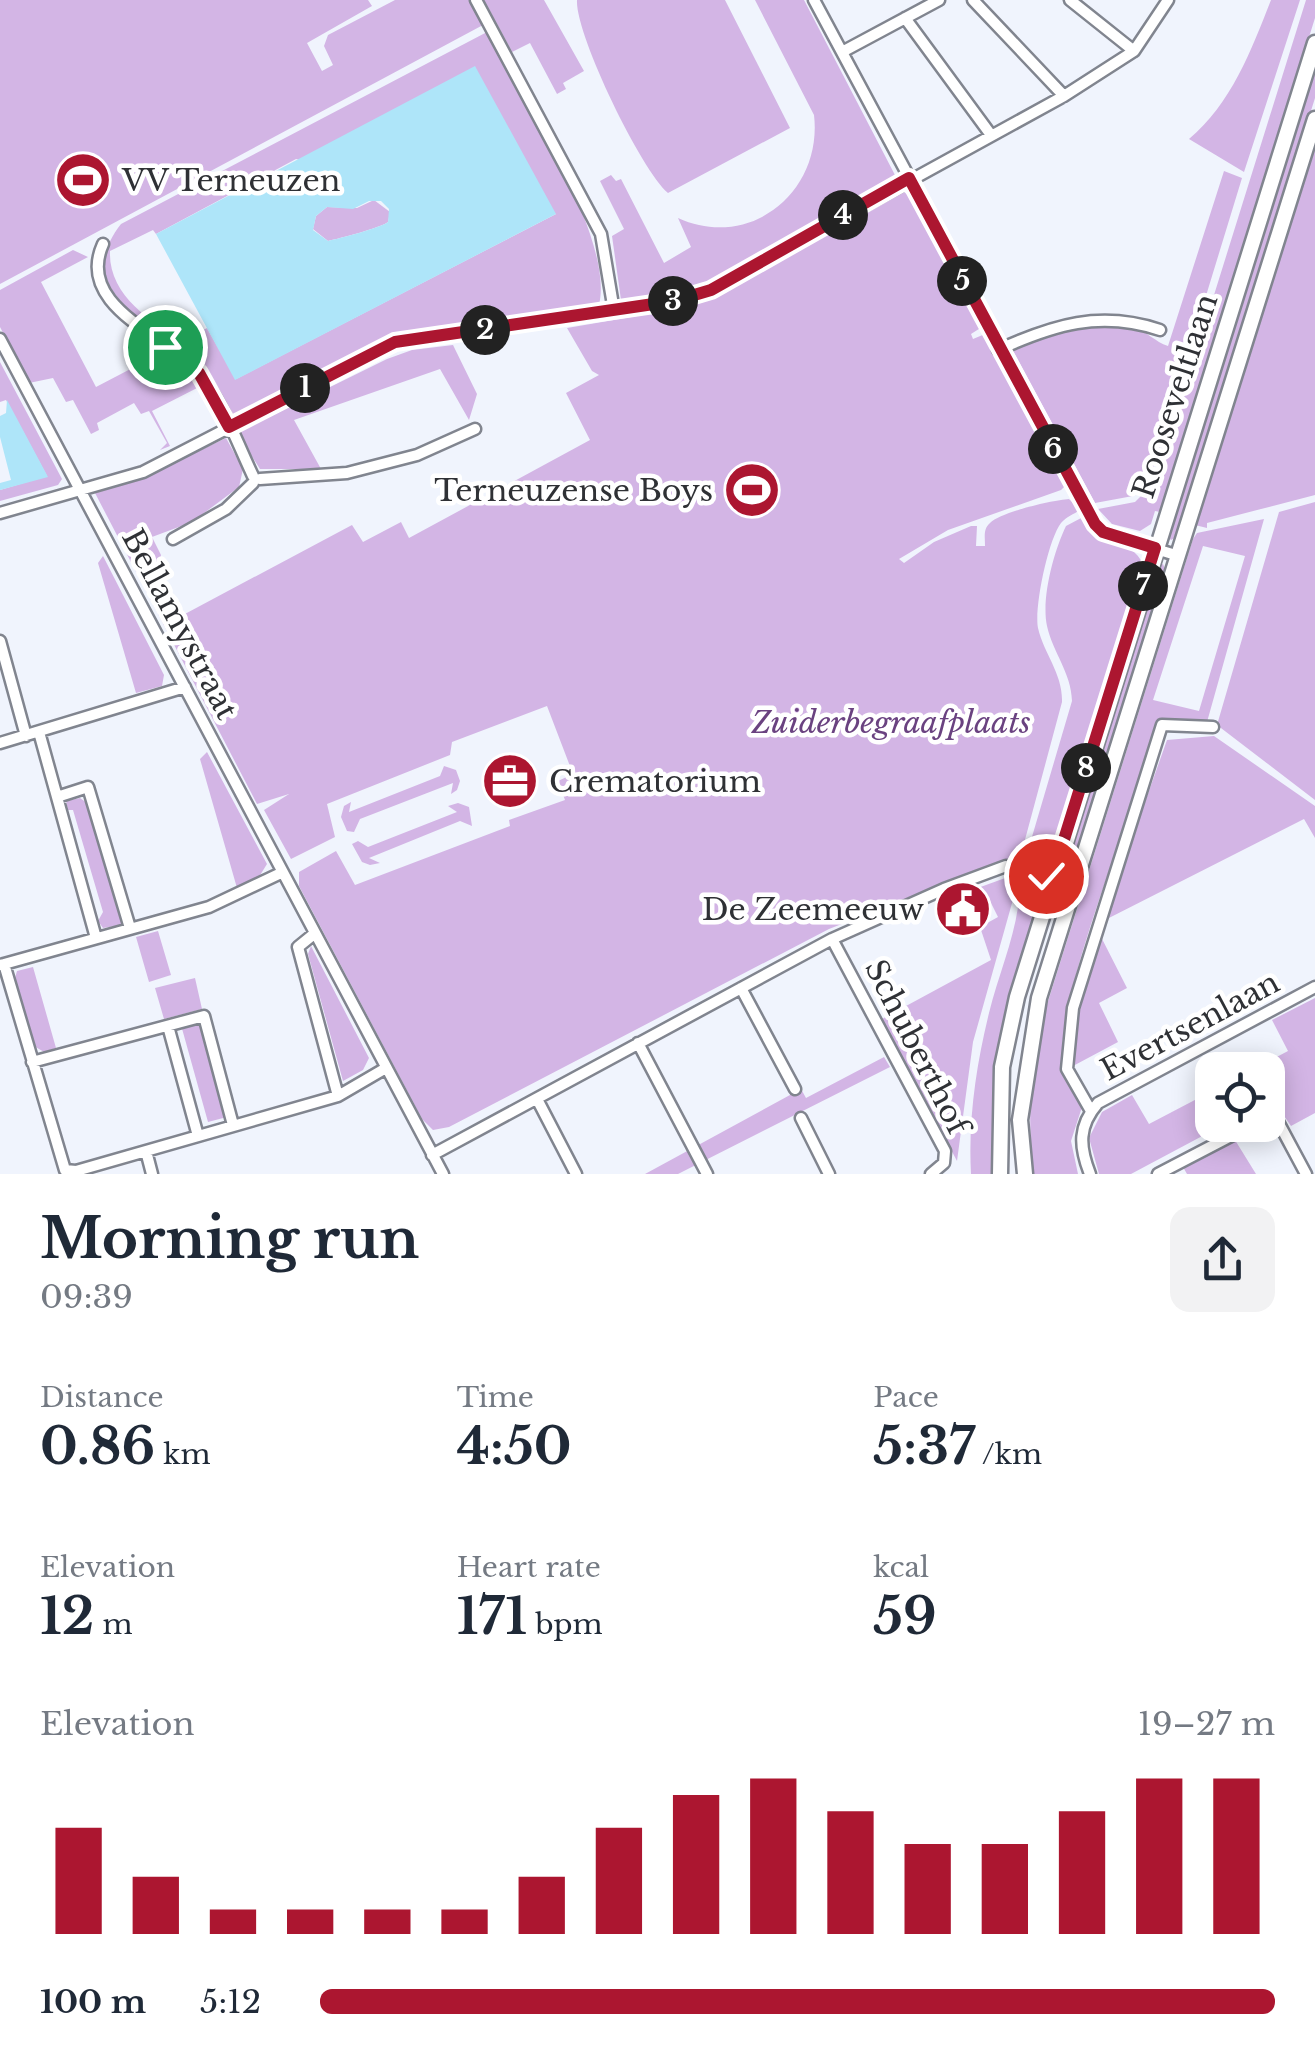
<!DOCTYPE html>
<meta charset="utf-8">
<style>
body{margin:0;font-family:"Libre Baskerville",serif;background:#f2f2f3;color:#1f2937;height:100vh;display:flex;flex-direction:column;font-size:38px;white-space:nowrap}
*{box-sizing:border-box;margin:0}
p{font-size:32px;color:#747a83}
.icon{flex:none;width:55px;height:55px;fill:none;stroke:currentColor;stroke-width:2;stroke-linecap:round;stroke-linejoin:round}
.map{position:relative;height:1174px;overflow:hidden}
.sheet{display:flex;flex-direction:column;background:#fff;flex:1}
.sheet>*{flex:none}
.tools{position:absolute;left:1195px;top:1052px;display:grid;gap:20px}
.tools a{display:grid;place-items:center;width:90px;height:90px;border-radius:20px;background:#fff;box-shadow:0 5px 25px #0003;font-size:50px}
.pin{position:absolute;display:grid;place-items:center;width:85px;height:85px;color:#fff;margin:-42px;border:5px solid #fff;border-radius:50%;box-shadow:0 2px 10px #0007}
.km{position:absolute;width:50px;height:50px;margin:-25px;border-radius:50%;background:#222;color:#fff;font-size:28px;line-height:50px;text-align:center}
.round{display:grid;place-items:center;flex:none;width:105px;height:105px;border-radius:20px;background:#f2f2f3}
.overview{display:flex;align-items:center;justify-content:space-between;height:170px;padding:0 40px}
h1{font-size:55px;font-weight:700;line-height:75px}
.metrics{display:grid;grid-template-columns:repeat(3,1fr);gap:15px;height:170px;padding:10px 40px}
.metrics div{display:grid;align-content:center}
.metrics b{font-size:50px;font-weight:700}
.metrics small{font-size:28px;font-weight:400}
.metrics p{font-size:28px}
.chart{height:280px;padding:20px 40px}
.chart p{display:flex;justify-content:space-between}
.chart svg{width:100%;height:180px;margin-top:10px;stroke:#ac1630;stroke-width:6}
ul{padding:0 40px;list-style:none;font-size:32px}
li{display:grid;grid-template-columns:160px 120px 1fr;align-items:center;height:75px}
li i{height:25px;border-radius:12px;background:#ac1630}
.map>svg:first-child{display:block}
</style>
<div class="map">
<svg width="1315" height="1174" viewBox="0 0 1315 1174">
<rect width="100%" height="100%" fill="#f0f4fd"/>
<path fill="#d3b5e5" fill-rule="evenodd" d="M0,0H368L372,6L307,43L322,71L333,65L324,46L328,35L395,0H469L483,25L0,284Z
M484,0H544L584,71L563,83L566,89L557,94L530,43L512,52Z
M577,0H725L790,128L668,193C641,170 575,34 577,0Z
M755,0H804L896,177L708,285L621,300L612,236L624,229L600,181L611,175L616,181L621,179L664,263L691,247L678,218C750,251 823,192 814,115Z
M1271,0H1300L1244,172L1189,139C1231,104 1251,51 1271,0Z
M1306,0H1315V18L1160,512L1155,511L1151,524L1140,531L1112,524L1098,509L1135,502L1156,481Z
M487,32C520,94 615,238 599,305L402,335L230,417C220,396 210,374 193,358C155,323 68,292 121,224ZM296,159L556,214L236,379L207,328L183,341C151,322 108,295 110,251L153,230L156,234Z
M1315,62V98L1178,536L1171,540L1167,536Z
M1315,142V495L1207,523V528L1195,525Z
M1224,171L1242,178L1150,479L1133,496L1095,503L1012,349C1049,329 1093,319 1134,328C1147,331 1155,342 1168,346Z
M900,190L914,198L982,327L971,334L973,339L985,334L1067,484L1061,490L948,530L899,559L904,563L934,542L971,526H977L976,546H985C985,537 983,529 990,523C1001,512 1053,500 1069,499L1080,510C1074,514 1066,517 1061,523C1048,540 1034,608 1038,628C1044,654 1063,674 1062,702L1019,862L1005,860L829,929L449,1127L433,1130L422,1119L299,886V872L336,851L355,885L510,826L509,820L565,800L558,781L573,774L547,706L452,742L450,755L327,804L335,837L291,859L264,810L289,794L257,804L95,493L141,479L226,438L243,469L239,487L192,522L152,537L161,555L157,573L183,615L352,525L363,542L401,522L409,538L590,440L566,393L599,375L592,371L567,328L690,307Z
M374,200L390,212L388,222C380,228 341,238 328,241L313,229L316,216L327,207L357,208Z
M73,250L88,257L41,282L96,387L163,352L185,366L201,386L152,411L170,446L160,450L167,443L149,411L141,414L134,403L97,423L99,430L91,434L73,400L66,402L53,378L29,383L0,327V290Z
M453,345L477,394L469,420L440,369L294,420L321,469H260L237,433L387,359L412,350Z
M0,362L62,479L58,485L0,501V490L47,476L6,400L0,402Z
M1315,502V800L1217,725L1279,512Z
M1083,517C1097,543 1132,539 1143,564L1053,854L1046,861L1024,864L1072,701C1071,672 1053,653 1047,626C1041,598 1054,551 1066,526Z
M1264,519L1207,722L1166,727L1151,756C1130,816 1048,1019 1064,1073C1068,1084 1076,1096 1082,1107L1071,1141L1078,1174H1031L1030,1107L1045,1011L1193,539L1197,533ZM1203,546L1245,556L1199,711L1153,700Z
M103,556L164,675L162,686L136,693L98,563Z
M1163,564L1166,572L1074,867L1068,869L1064,866L1157,566Z
M1214,736L1315,806V838L1304,819L1103,921L1167,740Z
M207,752L267,864L257,880L237,888L200,759Z
M444,766L456,770L460,781L457,790L451,794L453,783L360,819L354,832L347,831L341,817L344,806L351,802L349,812L440,776Z
M80,798L87,803L122,925L103,928L98,921L103,912L73,810H68L66,801Z
M458,803L469,807L472,826L460,821L369,858L380,863L370,865L362,862L352,844L358,841L368,847L457,812L448,806Z
M1008,877H1015L1014,896L973,1042L957,1161L882,1019L991,960L980,927L998,917L986,893L975,889Z
M1027,877L1039,895L997,1058L993,1174H971C968,1120 976,1066 989,1013C1000,968 1021,925 1020,878Z
M158,931L171,975L149,982L136,937Z
M1098,931L1127,988L1099,1003L1118,1042L1073,1066L1075,1022Z
M311,946L369,1058L363,1070L343,1081L308,954Z
M33,967L56,1048L44,1052L34,1046L15,978L17,971Z
M195,978L202,1009L164,1019L155,988Z
M1315,998V1113L1291,1126L1276,1104L1268,1103V1070H1252L1288,1051L1272,1020Z
M200,1020L227,1117L208,1122L181,1025Z
M884,1057L890,1067L678,1174H645L801,1089L806,1098Z
M1212,1091V1125H1223L1131,1174H1099L1089,1138L1102,1112L1132,1095L1149,1124Z
M1235,1140L1256,1174H1187L1183,1167Z"/>
<path fill="#aee5f9" fill-rule="evenodd" d="M475,66L556,214L235,380L156,234ZM369,201H381L389,209L388,222C380,228 341,238 328,241L313,230L316,216L327,207L353,209Z
M7,400L48,477L0,490V483L11,480L0,437V416L6,413Z"/>
<g fill="none" stroke-linecap="round" stroke-linejoin="round">
<g stroke="#81858f" stroke-width="15">
<path id="street" d="M476,0L601,234L614,311
M814,0L1095,524L1103,533L1179,556
M973,0L1064,96
M1070,0L1134,51
M905,18L991,135
M842,52L939,0
M103,244C74,308 171,337 198,372C222,401 237,442 253,476
M0,339L443,1174
M998,350C1053,325 1100,310 1160,330
M260,479L347,473L417,455L475,429
M0,513L143,472L395,342L674,301L711,290L1064,96L1134,51L1168,0
M173,539L226,509L253,483
M0,641L26,736
M39,732L96,938
M0,743L185,687
M57,797L88,787L130,928
M314,934L298,947L338,1096
M832,939L945,1151L944,1163L931,1174
M4,964L209,907L281,873
M0,965L4,964L65,1170L76,1171L338,1096L386,1068
M741,988L795,1089
M168,1026L198,1136
M638,1043L707,1174
M32,1062L204,1016L233,1125
M537,1099L576,1174
M1091,1111L1067,1069L1073,1008L1162,725L1213,727
M801,1118L829,1174
M1268,1118H1276L1306,1174
M146,1151L152,1174
M432,1155L832,939L944,889L1006,866L1075,885
M1090,1174C1079,1146 1078,1126 1098,1103L1315,987
M1158,1174L1252,1125"/>
</g>
<g stroke="#81858f" stroke-width="19">
<path id="secondary" d="M1000,1174L1002,1067L1017,997L1315,43
M1025,1174L1020,1120L1039,998L1315,119"/>
</g>
<use href="#street" stroke="#fff" stroke-width="10"/>
<use href="#secondary" stroke="#fff" stroke-width="14"/>
</g>
<g fill="none" stroke-linecap="round" stroke-linejoin="round">
<g stroke="#fff" stroke-width="20">
<path id="route" d="M165,347L199,373L229,427L395,342L674,301L711,290L909,178L1095,524L1103,532L1155,548L1052,878L1046,876"/>
</g>
<use href="#route" stroke="#ac1630" stroke-width="12"/>
</g>
<defs>
<g id="stadium-disc" transform="scale(2.875)"><circle r="9.5" fill="#ac1630" stroke="#fff"/><path d="M0-5a6.5 5 0 1 0 0 10a6.5 5 0 1 0 0-10ZM-3.5-1.8h7v3.6h-7Z" fill="#fff"/></g>
<g id="office-disc" transform="scale(2.875)"><circle r="9.5" fill="#ac1630" stroke="#fff"/><path d="M-6-3h4V-5.5h4V-3h4V5H-6ZM-1-4.5V-3h2v-1.5ZM-6 0V1H6V0Z" fill="#fff"/></g>
<g id="civic-disc" transform="scale(2.875)"><circle r="9.5" fill="#ac1630" stroke="#fff"/><path d="M-.6-6.5H3V-4.5H.6V-3L4-1V1h2V6H-6V1h2V-1L-.6-3ZM-1.2 2.5V6h2.4V2.5Z" fill="#fff"/></g>
</defs>
<g fill-rule="evenodd">
<use href="#stadium-disc" x="83" y="180"/>
<use href="#stadium-disc" x="752" y="490"/>
<use href="#office-disc" x="510" y="781"/>
<use href="#civic-disc" x="963" y="909"/>
</g>
<g text-anchor="middle" dominant-baseline="central" stroke-width="9" stroke-linejoin="round" paint-order="stroke">
<g font-size="30" fill="#2f3135" stroke="#fff" text-anchor="start">
<text x="122" y="180">VV Terneuzen</text>
<text x="713" y="490" text-anchor="end">Terneuzense Boys</text>
<text x="549" y="781">Crematorium</text>
<text x="924" y="909" text-anchor="end">De Zeemeeuw</text>
</g>
<g font-size="30" fill="#2f3135" stroke="#fff">
<text transform="translate(1175 396) rotate(-72)">Rooseveltlaan</text>
<text transform="translate(180 624) rotate(62)">Bellamystraat</text>
<text transform="translate(1190 1026) rotate(-28)">Evertsenlaan</text>
<text transform="translate(917 1047) rotate(63)">Schuberthof</text>
</g>
<g font-size="30" font-style="italic" fill="#6a4280" stroke="#fff">
<text x="891" y="722">Zuiderbegraafplaats</text>
</g>
</g>
</svg>
<div class="tools">
<a><svg class="icon" aria-label="locate" viewBox="0 0 24 24"><circle cx="12" cy="12" r="6"/><path d="M12 2v4M12 18v4M2 12h4M18 12h4"/></svg></a>
</div>
<div class="pin" style="left:165px;top:347px;background:#1e9e55"><svg class="icon" aria-label="arrive" viewBox="0 0 24 24"><path d="M6 21V4h12l-3 4 3 4H6"/></svg></div>
<div class="pin" style="left:1046px;top:876px;background:#d93025"><svg class="icon" aria-label="check" viewBox="0 0 24 24"><path d="M5 12l5 5 9-10"/></svg></div>
<b class="km" style="left:305px;top:388px">1</b>
<b class="km" style="left:485px;top:330px">2</b>
<b class="km" style="left:673px;top:301px">3</b>
<b class="km" style="left:843px;top:215px">4</b>
<b class="km" style="left:962px;top:281px">5</b>
<b class="km" style="left:1053px;top:449px">6</b>
<b class="km" style="left:1143px;top:586px">7</b>
<b class="km" style="left:1086px;top:768px">8</b>
</div>
<section class="sheet">
<div class="overview"><div><h1>Morning run</h1><p>09:39</p></div><a class="round"><svg class="icon" aria-label="share" viewBox="0 0 24 24"><path d="M12 15V3M7 8l5-5 5 5M5 13v7h14v-7"/></svg></a></div>
<div class="metrics">
<div><p>Distance</p><b>0.86<small> km</small></b></div>
<div><p>Time</p><b>4:50</b></div>
<div><p>Pace</p><b>5:37<small> /km</small></b></div>
</div>
<div class="metrics">
<div><p>Elevation</p><b>12<small> m</small></b></div>
<div><p>Heart rate</p><b>171<small> bpm</small></b></div>
<div><p>kcal</p><b>59</b></div>
</div>
<div class="chart"><p><span>Elevation</span>19–27 m</p>
<svg viewBox="0 0 160 44" preserveAspectRatio="none"><path d="M5 44V18M15 44V30M25 44V38M35 44V38M45 44V38M55 44V38M65 44V30M75 44V18M85 44V10M95 44V6M105 44V14M115 44V22M125 44V22M135 44V14M145 44V6M155 44V6"/></svg>
</div>
<ul>
<li><b>100 m</b>5:12<i style="width:100%"></i></li>
</ul>
</section>
